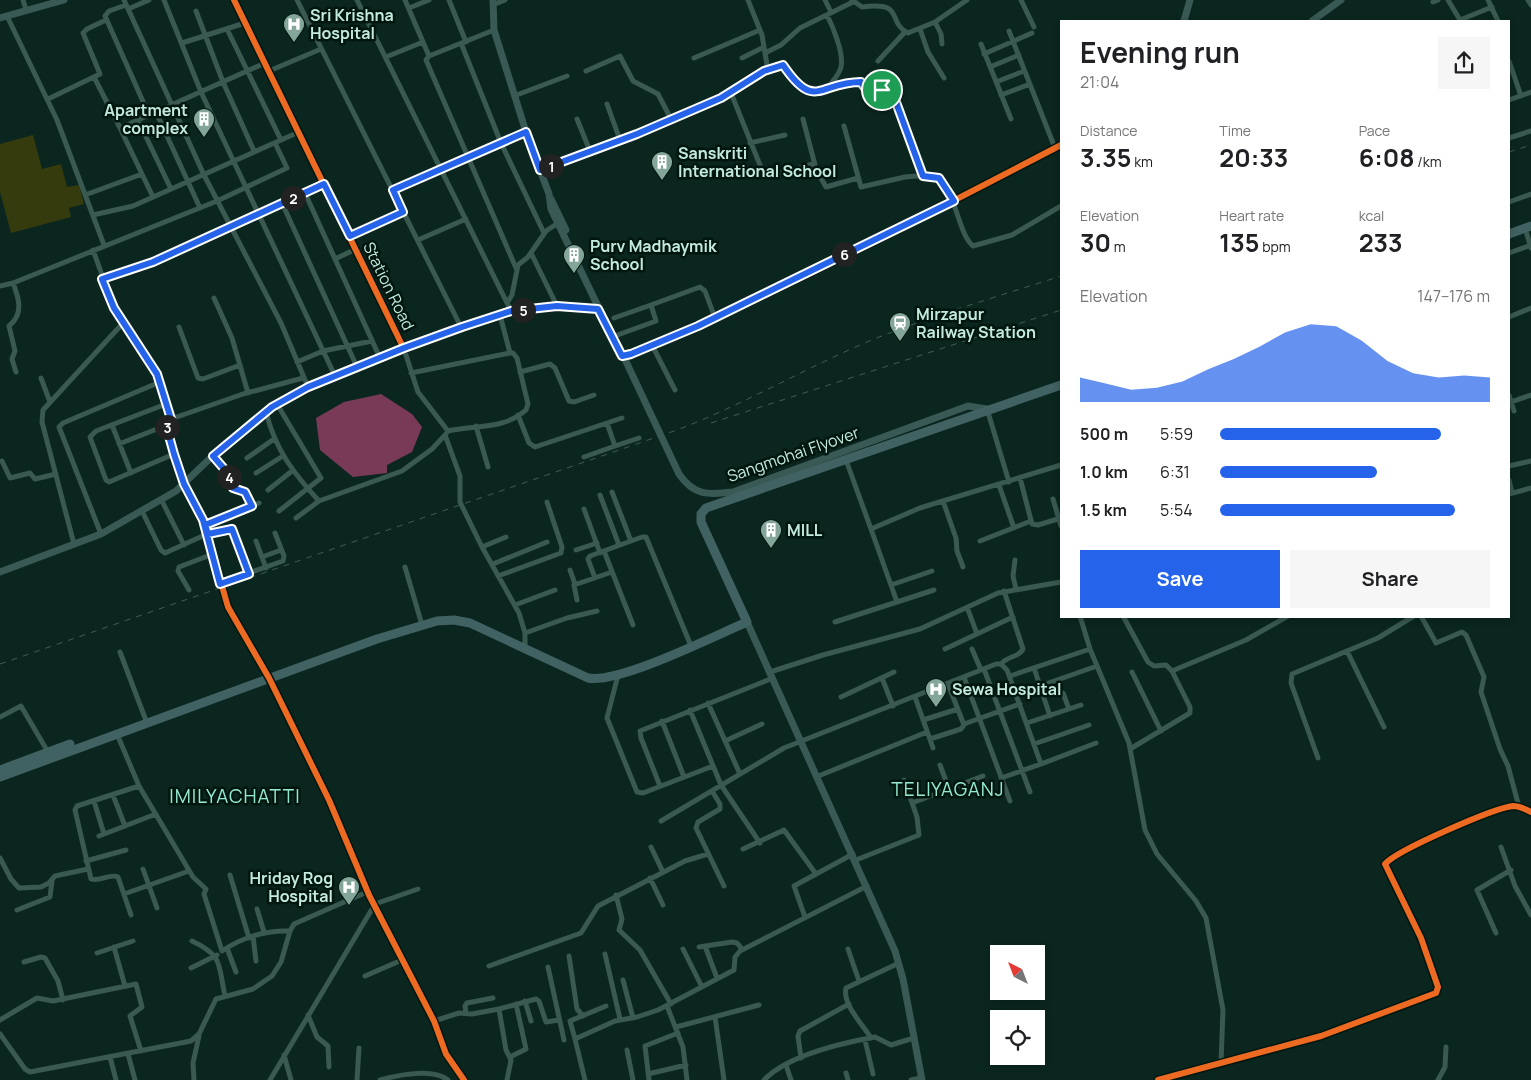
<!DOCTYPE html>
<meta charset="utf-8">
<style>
body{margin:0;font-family:Manrope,sans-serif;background:#f6f6f6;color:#202124;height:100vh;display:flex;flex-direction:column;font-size:19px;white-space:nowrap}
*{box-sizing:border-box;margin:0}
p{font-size:16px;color:#757577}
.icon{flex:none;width:28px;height:28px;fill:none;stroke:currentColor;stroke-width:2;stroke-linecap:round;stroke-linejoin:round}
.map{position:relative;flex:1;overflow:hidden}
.details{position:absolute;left:1060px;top:20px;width:450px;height:598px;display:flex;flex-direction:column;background:#fff;border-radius:0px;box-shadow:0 2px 8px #0003}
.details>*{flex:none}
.needle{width:32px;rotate:318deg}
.tools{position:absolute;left:990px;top:945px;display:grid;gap:10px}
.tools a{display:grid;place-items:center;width:55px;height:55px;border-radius:0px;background:#fff;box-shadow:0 2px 8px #0003;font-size:25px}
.pin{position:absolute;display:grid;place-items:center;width:42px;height:42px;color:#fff;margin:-21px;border:2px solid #fff;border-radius:50%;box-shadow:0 1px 5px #0007}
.km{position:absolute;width:25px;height:25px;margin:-12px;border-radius:50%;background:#222;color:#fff;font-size:14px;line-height:25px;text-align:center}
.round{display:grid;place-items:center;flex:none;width:52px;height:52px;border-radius:0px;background:#f6f6f6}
.summary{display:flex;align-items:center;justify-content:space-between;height:85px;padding:0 20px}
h1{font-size:28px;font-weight:700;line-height:38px}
.metrics{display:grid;grid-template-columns:repeat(3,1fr);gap:8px;height:85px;padding:5px 20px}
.metrics div{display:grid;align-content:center}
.metrics b{font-size:25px;font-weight:700}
.metrics small{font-size:14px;font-weight:400}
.metrics p{font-size:14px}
.chart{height:140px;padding:10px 20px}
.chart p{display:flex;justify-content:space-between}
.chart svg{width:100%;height:90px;margin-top:5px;fill:#2563eb;opacity:.7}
.action{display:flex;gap:10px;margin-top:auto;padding:10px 20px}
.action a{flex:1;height:58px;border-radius:0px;background:#2563eb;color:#fff;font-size:20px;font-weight:700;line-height:58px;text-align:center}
.action a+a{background:#f6f6f6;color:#202124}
ul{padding:0 20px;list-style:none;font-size:16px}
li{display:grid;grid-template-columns:80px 60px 1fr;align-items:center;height:38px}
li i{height:12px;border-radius:6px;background:#2563eb}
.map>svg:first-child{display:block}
</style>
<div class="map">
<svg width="1531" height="1080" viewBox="0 0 1531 1080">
<rect width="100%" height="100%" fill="#0b261f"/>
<path fill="#353b0d" d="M33,135L42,169L61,164L67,187L79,185L84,204L69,208L71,217L11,233L0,192V144Z"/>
<path fill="#793a58" d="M381,394L412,414L422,427L412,452L387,465V473L353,477L320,450L316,418L344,402Z"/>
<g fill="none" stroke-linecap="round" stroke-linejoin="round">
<path stroke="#395951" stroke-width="5" d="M23,0L26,10
M124,0L204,175L281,323L308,387
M164,0L201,92L335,376
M297,0L461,327
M357,0L511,311
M449,0L466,42
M825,0L831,12
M852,0L862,7C906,1 886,22 908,33L935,22L967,0
M1021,0L1034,27
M1448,0L1460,20L1492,7
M1488,0L1498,21
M1528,0L1531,5
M1433,2L1438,0
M495,4L505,0
M126,5L109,11L105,16L149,115
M409,8L429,0
M128,9L149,0
M196,11L223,82L254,151
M7,16L57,120L104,245
M935,22L941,34L942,44
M227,29L281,140
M920,29L928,52L944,78
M494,30L429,56L426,60L516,268
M1009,31L1055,148
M423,42L429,56
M182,43L245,23
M461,43L501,143L544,233
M981,44L1011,119
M765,53L781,45L800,28L853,2
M984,54L1032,33
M386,57L423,42L405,0
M694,58L760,30
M742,58L764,47
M878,61L905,32
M1509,61L1521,96
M990,67L1019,55
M269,71L321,49
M586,71L620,56L633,81L658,94L671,119
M764,71L783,65C794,82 816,109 833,81C836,77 840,72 841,67C844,53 833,27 827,15
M94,77L120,128
M996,82L1024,71
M828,88L861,82L869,94L882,90L893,94L923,176
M731,93L764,175L769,176L813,164L826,187L858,178
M1001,95L1030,84
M514,96L567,76
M48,99L100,74L83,33L87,29L106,20
M1509,100L1531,92
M607,104L620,140
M156,112L200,208
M577,119L590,151
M803,119L815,165
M138,120L171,189
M844,126L861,187L905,177L929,175L939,178C957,196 958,233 973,246L1012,235L1061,206
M1509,138L1531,131
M750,143L785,135
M540,170C578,156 754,96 767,65L762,35L748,0
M393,190L526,132
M305,193L380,358
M85,195L142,174
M153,197L120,128L265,63
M1509,202L1531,194
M282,203L357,367
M93,215L133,206L299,132
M1525,228L1531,248
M350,237L403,212
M418,240L466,219
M93,250L114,308L154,366L171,419L243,394L303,378
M531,253L557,306
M1509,253L1531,245
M335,259L356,249
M102,279L153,262L324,184
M13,283C19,298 24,314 9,326L15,351L12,359L16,372
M0,286L13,283L217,201L287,168L275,143
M214,298L232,338L248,393
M507,303L512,295L518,265L528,257L546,231L558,223
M1509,317L1531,308
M614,318L651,305
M179,327L198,378L203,379L240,365
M612,337L656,321L651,305L700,287L705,291L715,318
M652,345L675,390
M404,349L418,392L448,431C474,425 504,430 526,410L528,404L517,358L513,353H510
M297,362L323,351L372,341
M520,372L550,364L555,368L569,401L574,402L594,395
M411,373L510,353L500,315
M41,378L50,402
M1509,395L1514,411
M1511,402L1531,395
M166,404L96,431L90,437L106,480L109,482L174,454
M277,404L321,478L279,511
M987,409L1009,482
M266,412C275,449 294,474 319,501
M518,415L529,443L535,447L622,418
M171,419L167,429L174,454L184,484L203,520L228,607L269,678L329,800L369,895L434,1021L446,1054L464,1080
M607,423L615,446L639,438
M112,425L131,473
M476,426L488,467
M445,435L460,476V502L482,547L519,613L525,633V648
M119,444L167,425
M213,456L226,471L233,487L245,492L252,506
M584,457L615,446
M247,458L274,439
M846,460L871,529L920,508L1061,465
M2,461L10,478L30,473L35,479L56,474
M1509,466L1531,461
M256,473L283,456
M1020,478L1032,524L1038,525L1061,518
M1509,480L1512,493
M999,485L1014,528
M268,490L292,471
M612,492L631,541
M1509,494L1531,488
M600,495L619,545
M161,499L184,545
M1053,499L1061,526
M943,501L956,538L957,551L963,567
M584,509L600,553
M142,511L161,550L165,553L207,534L232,529L249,574
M296,518L319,501L402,471L432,449L446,434
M205,525L259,503
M101,534L59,427L63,423L160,382
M256,541L266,568
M980,541L1031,521
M74,544L42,422L43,410L123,323
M482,547L506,537
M576,550L597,543
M604,551L633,625
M262,557L281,550
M1015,560L1013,576L1016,589
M493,564L547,542
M405,567L422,625
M570,570L575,584
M498,576L561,553L562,547L547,502
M595,578L588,559L590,556L642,537H646L691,646
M220,583L283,561L284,556L275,533
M891,585L932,571
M189,590L178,571L179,567L213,554
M577,600L574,585L612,572
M897,602L934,590
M515,605L555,590
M967,607L977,634
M1080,616L1090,649L1129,743L1145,830L1157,854L1196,901L1206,918L1223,1010L1221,1063
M1123,616L1148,662L1154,666L1166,665L1172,671L1246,640L1288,616
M1421,616L1436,643L1462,632L1466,635L1484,677L1481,692L1500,749L1508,766L1519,807
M835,622L897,602L871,529
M525,633L567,618L597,611
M945,649L1013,617
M972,649L981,670
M1347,651L1384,727
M120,652L145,718
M1001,664C1007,656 1020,657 1023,649L1004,591
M1034,668L1050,716
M984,669L1030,792
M770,672L823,655L920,629L998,593L1061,582
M1132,672L1161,731
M618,675L607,718L637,792L643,793L713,766
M1010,676L1090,649
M964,677L1010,801
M882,678L893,706
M1040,686L1097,666
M1063,693L1069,709
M841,697L894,672
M915,697L933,748
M708,703L740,774
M690,710L721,785L760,843
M0,717L21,706L48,752
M923,720L958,709
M662,721L684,777
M1027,723L1081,705
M964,724L1020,704
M117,734L139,786L193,877L206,889L204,894L222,951C243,937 265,930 290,931
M930,739L961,729L964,725L948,684
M725,741L762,724
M1034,744L1089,725
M1130,749L1190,713V707L1172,671
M1318,758L1291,683L1292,674L1378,638L1414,616
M940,765L949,789
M816,777L927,732
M1001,778L1041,764
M660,786L641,738L640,731L773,678
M712,791L720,804V809L698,822L696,828L724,886
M113,795L125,826
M94,801L104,834
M912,803L983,776
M661,821L784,748L996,664H1001L1007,670L1041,764L1096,743
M99,836L156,814
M651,847L663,872
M1501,847L1515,886L1531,915
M743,849L784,830L816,874
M0,858L11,879L19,888L41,887L49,883L55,876L88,869
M856,860L919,835L917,817L904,780
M86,861L126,850
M143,869L157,908
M230,875L249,938
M650,878L663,905
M124,894L189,871
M616,895L622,919L619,930L640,950L671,1004
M257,909L264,932
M17,910L50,897L52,881
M131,915L118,877C109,873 100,882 91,879L75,810L77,806L139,786
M805,917L794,886L853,854
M1496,933L1477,890L1511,870
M253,936L256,961
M192,941C224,956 218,965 225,996
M705,946L717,978
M114,947L125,986
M699,947L732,942L737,943L742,949
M227,948L236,972
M683,949L702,987
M848,949L859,981
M97,953L133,941
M605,954L620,1019
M569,956L577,1009L583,1016
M24,962L41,957L45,958L58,981L63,1000
M489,966L581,933L598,906L685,861L708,854
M548,967L564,1040
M191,968L217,955
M365,976L402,960
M623,980L633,1018
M525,1001L531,1021
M667,1006L683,1047L687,1080
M499,1009L506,1050L511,1060L507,1080
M466,1013L465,1006L467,1003L493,998
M308,1015L317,1037L328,1046L329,1067
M715,1017L724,1080
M0,1020L37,998L53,1001L136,984L142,1007L130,1016L141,1051
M434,1021L459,1013L472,1014L499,1009L536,999L539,1001L546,1022L559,1020
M676,1027L759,1005
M0,1034L25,1069L30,1072L191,1041L199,1034L216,999L253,989L272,976L281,962L290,931L294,924L367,892
M871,1038C863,1025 842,1004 846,988L899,963
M575,1039L570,1021L606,1006
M865,1040L873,1074
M627,1050L633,1080
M128,1054L135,1080
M284,1055L291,1080
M110,1057L116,1080
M510,1057L526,1049L516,1004
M801,1058L798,1036L800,1031L849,1004
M786,1065L791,1080
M846,1073L848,1080
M648,1074L686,1065
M194,1080L193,1063L199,1036
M270,1080L375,904L418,889
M357,1080L359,1048
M380,1080C398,1075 432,1068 448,1080
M585,1080L575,1039L615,1021L637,1017L658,1010L734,970L735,957L740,951L867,886
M649,1080L645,1046L678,1033
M764,1080C787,1056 842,1043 875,1037L891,1045L914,1038
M911,1080L921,1078
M1158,1080L1321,1036L1436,993L1438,987L1421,938L1385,864C1397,850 1494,808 1513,806C1520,806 1525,809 1531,812
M1438,1080L1445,1067L1446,1047"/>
<path stroke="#395955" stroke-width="7" d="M234,0L404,349C453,330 503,308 556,306C570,306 584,308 598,309
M493,0L494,30L526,132L549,194L551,209L622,356L699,326L954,201L1061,145
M0,18L64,0
M1184,21L1190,0
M1312,21L1341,0
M551,199L566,230
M622,353L679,474C694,496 708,495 733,492L968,406L987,409
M0,572L101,534L176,491L225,444L272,407L308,387L404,349
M747,622L895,951L903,979L922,1080"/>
<path stroke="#416262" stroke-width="9" d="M1509,234L1531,226
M0,770L70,744
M0,777L377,639L437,621L454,620L470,623L588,678C619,684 714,636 747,622L701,522V514L706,508L1061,385"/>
<path stroke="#425c55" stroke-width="1" stroke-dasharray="6 6" stroke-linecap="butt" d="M1509,152L1531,145
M711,423L1061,310
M0,664L677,430C745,404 807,367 874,339C935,315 999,296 1061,276"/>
<g stroke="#00160f" stroke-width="9">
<path id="cycleway" d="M234,0L404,349C453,330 503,308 556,306C570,306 584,308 598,309L622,356L631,354C777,293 921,218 1061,145
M171,419L167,429L174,454L184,484L203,520L228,607L269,678L329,800L369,895L434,1021L446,1054L464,1080
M1158,1080L1321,1036L1436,993L1438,987L1421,938L1385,864C1397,850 1494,808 1513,806C1520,806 1525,809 1531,812"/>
</g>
<use href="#cycleway" stroke="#ed6a23" stroke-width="6"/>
</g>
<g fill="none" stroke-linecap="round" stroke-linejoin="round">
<g stroke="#fff" stroke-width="10">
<path id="route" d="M882,90L869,94L861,82C819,82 815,112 783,65L764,71L721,98L637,134L540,170L526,132L393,190L403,212L350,236L324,184L153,262L102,279L114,308L157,374L171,419L167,429L174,454L184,484L203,520L220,584L249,574L232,529L208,534L205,525L252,506L245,492L233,488L226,471L213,456L272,407L308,387L404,348L462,327L511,311L557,306L598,309L622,356L631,354L698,326L954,201L939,178L923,176L893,94L882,90"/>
</g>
<use href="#route" stroke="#2563eb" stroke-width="6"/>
</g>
<defs>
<g id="hospital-pin" transform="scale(1.125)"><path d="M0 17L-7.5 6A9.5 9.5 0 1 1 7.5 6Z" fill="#83a59a" stroke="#00160f"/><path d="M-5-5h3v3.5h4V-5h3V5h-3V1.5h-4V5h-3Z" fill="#fff"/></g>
<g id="building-pin" transform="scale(1.125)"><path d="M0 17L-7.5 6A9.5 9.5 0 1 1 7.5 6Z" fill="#83a59a" stroke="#00160f"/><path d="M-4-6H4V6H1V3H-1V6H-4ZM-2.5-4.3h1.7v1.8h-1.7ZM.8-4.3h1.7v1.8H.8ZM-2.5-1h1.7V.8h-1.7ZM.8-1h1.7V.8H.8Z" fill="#fff"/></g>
<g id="station-pin" transform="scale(1.125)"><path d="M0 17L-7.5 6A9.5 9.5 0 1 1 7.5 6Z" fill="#83a59a" stroke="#00160f"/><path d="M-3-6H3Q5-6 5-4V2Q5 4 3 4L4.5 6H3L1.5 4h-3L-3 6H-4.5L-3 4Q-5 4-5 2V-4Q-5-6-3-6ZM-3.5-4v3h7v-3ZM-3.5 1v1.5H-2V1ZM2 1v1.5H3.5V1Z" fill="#fff"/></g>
</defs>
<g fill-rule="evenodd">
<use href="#hospital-pin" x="294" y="24"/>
<use href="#building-pin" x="204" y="119"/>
<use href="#building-pin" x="662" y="162"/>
<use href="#building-pin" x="574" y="255"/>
<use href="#station-pin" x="900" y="323"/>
<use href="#building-pin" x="771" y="530"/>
<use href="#hospital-pin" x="936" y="689"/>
<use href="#hospital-pin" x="349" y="887"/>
</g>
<g text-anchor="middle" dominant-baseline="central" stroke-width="5" stroke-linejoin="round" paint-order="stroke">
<g font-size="16" font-weight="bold" fill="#c3eadd" stroke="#00160f" text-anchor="start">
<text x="310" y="15">Sri Krishna<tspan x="310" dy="18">Hospital</tspan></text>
<text x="188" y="110" text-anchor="end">Apartment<tspan x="188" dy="18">complex</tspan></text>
<text x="678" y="153">Sanskriti<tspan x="678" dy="18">International School</tspan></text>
<text x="590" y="246">Purv Madhaymik<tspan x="590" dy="18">School</tspan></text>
<text x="916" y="314">Mirzapur<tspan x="916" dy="18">Railway Station</tspan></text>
<text x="787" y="530">MILL</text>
<text x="952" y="689">Sewa Hospital</text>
<text x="333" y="878" text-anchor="end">Hriday Rog<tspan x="333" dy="18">Hospital</tspan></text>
</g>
<g font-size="16" fill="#c3eadd" stroke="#00160f">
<text transform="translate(389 286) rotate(64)">Station Road</text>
<text transform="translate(793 454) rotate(-19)">Sangmohai Flyover</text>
</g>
<g font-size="19" letter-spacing="1" fill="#94e9cf" stroke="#00160f">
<text x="948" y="789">TELIYAGANJ</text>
<text x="235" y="796">IMILYACHATTI</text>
</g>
</g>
</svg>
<div class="tools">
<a><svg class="needle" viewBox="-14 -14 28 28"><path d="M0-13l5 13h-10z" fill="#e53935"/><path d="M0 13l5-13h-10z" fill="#757577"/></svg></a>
<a><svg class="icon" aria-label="locate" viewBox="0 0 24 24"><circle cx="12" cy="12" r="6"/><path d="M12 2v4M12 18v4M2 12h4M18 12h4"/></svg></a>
</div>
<div class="pin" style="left:882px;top:90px;background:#1e9e55"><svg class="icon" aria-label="arrive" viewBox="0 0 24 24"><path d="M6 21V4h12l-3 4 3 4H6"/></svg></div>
<b class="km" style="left:551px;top:166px">1</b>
<b class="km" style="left:293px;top:198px">2</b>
<b class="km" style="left:167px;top:427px">3</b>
<b class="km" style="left:229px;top:477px">4</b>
<b class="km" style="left:523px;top:310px">5</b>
<b class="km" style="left:844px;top:254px">6</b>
<section class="details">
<div class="summary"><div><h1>Evening run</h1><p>21:04</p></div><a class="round"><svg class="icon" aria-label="share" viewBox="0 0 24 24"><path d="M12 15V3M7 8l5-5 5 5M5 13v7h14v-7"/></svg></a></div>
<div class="metrics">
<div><p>Distance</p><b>3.35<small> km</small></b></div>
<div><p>Time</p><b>20:33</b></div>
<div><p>Pace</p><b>6:08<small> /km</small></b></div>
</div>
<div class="metrics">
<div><p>Elevation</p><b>30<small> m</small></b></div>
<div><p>Heart rate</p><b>135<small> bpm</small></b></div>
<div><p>kcal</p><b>233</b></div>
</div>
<div class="chart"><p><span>Elevation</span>147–176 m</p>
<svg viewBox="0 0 160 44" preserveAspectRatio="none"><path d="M0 44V32L10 35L20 38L30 37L40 34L50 28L60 23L70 17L80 10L90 6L100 7L110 14L120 24L130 30L140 32L150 31L160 32V44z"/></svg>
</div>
<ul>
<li><b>500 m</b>5:59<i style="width:82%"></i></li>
<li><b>1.0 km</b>6:31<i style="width:58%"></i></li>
<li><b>1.5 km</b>5:54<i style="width:87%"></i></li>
</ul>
<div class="action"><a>Save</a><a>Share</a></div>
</section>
</div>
